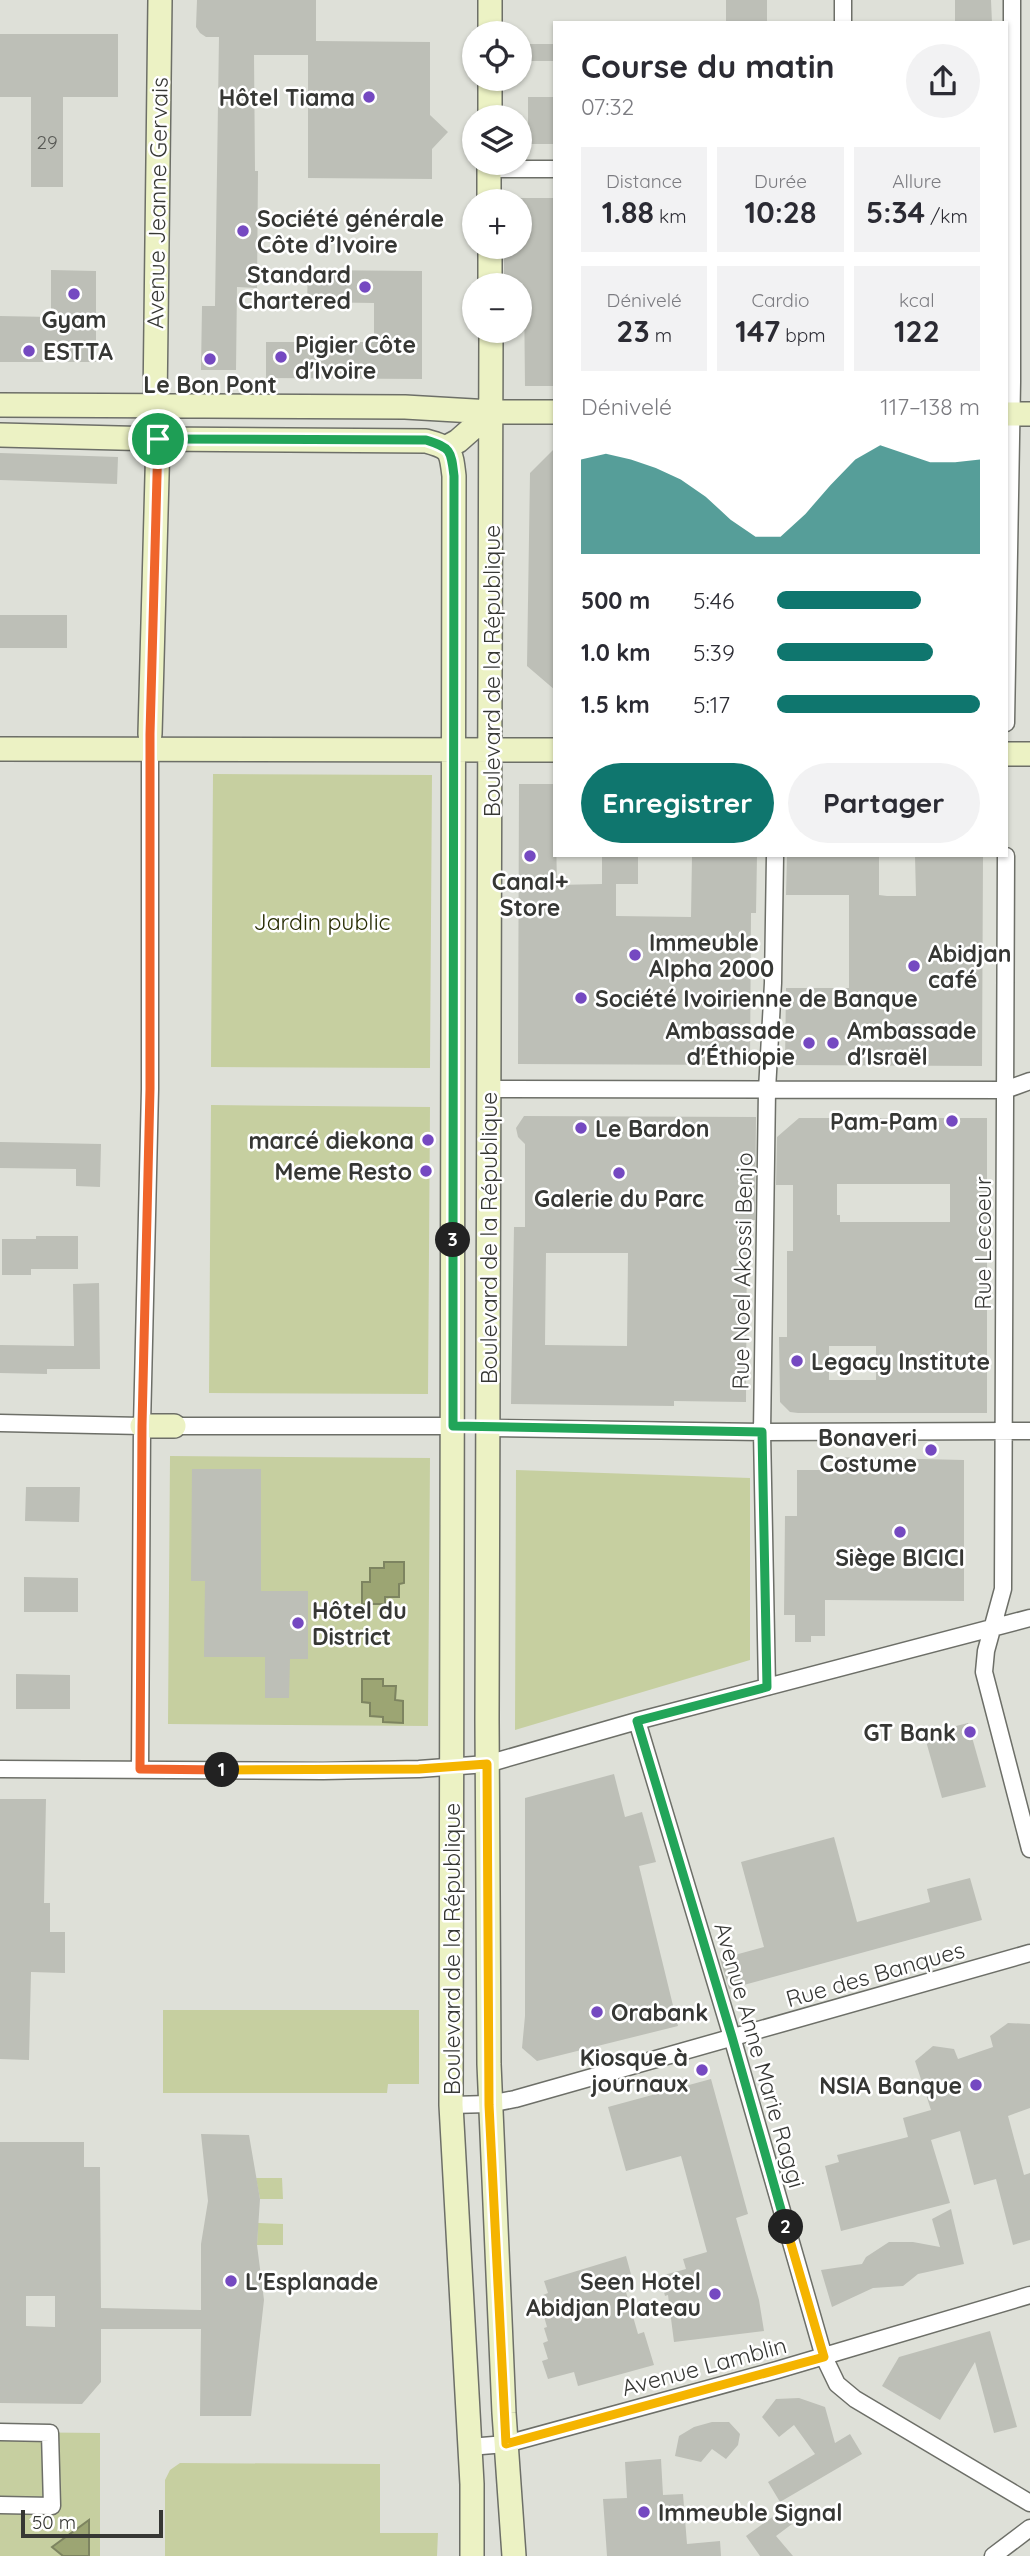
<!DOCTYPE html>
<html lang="fr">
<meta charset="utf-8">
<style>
body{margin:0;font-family:Quicksand,sans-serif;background:#f2f2f3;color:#2b2b33;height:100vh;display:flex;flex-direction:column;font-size:26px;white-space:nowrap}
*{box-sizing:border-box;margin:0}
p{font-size:23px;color:#7c7c81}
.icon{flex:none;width:38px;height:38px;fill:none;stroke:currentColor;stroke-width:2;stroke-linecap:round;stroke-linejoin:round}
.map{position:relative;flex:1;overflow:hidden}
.details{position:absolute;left:553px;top:21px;width:455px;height:836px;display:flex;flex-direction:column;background:#fff;border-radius:0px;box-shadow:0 2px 5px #0004}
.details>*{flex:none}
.fabs{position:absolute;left:462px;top:21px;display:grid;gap:14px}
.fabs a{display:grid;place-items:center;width:70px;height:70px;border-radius:50%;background:#fff;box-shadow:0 2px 5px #0004;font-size:35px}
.scale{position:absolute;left:21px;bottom:18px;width:142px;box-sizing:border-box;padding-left:7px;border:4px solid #363734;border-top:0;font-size:19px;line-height:24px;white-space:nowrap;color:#363734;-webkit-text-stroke:5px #fff;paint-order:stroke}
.pin{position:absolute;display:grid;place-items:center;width:60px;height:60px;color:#fff;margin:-30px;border:4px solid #fff;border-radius:50%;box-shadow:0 2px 7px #0007}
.km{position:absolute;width:35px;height:35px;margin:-18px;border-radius:50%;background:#222;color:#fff;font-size:19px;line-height:35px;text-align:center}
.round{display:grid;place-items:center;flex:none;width:74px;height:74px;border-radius:37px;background:#f2f2f3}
.head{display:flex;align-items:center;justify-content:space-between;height:119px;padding:0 28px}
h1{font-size:32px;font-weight:700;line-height:52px}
.figures{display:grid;grid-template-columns:repeat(3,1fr);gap:10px;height:119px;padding:7px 28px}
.figures div{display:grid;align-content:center;border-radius:0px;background:#f2f2f3;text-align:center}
.figures b{font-size:30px;font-weight:700}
.figures small{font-size:19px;font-weight:400}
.figures p{font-size:19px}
.chart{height:196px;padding:14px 28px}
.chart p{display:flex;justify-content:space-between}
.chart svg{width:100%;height:126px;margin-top:7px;fill:#0f766e;opacity:.7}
.primary-button{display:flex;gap:14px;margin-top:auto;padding:14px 28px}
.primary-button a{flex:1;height:80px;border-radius:42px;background:#0f766e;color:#fff;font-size:28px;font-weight:700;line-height:80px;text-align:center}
.primary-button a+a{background:#f2f2f3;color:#2b2b33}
ul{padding:0 28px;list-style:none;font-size:23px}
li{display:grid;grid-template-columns:112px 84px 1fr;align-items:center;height:52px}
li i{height:18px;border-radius:9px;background:#0f766e}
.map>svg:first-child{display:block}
</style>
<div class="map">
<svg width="1030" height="2556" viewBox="0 0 1030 2556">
<rect width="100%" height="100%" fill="#dee0d8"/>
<path fill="#c6cfa0" d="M213,774L432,775L430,1068L211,1067Z
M211,1105L430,1107L428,1394L209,1393Z
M170,1456L430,1458L428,1726L168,1724Z
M516,1470L750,1478V1660L515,1730Z
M163,2010H419V2084H388L387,2093H163Z
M256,2178H282L283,2199H260Z
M258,2223L283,2224V2245H257Z
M0,2432L100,2433V2556H0Z
M180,2463L380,2464V2533H438L437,2556H165V2480L170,2470Z"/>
<path fill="#9ca573" stroke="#7d8460" stroke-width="2" d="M384,1562H404V1583L399,1584V1597H385V1604H362V1582H370V1568H384Z
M362,1679H383V1686H396L395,1700L403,1701V1723L383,1722V1717L370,1716V1703L362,1702Z
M89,2520V2556H63L52,2547Z"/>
<path fill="#bdbfb7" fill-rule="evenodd" d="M197,0H316V41L430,42V115L448,132L432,149V179L308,178V55H254L255,171H258L257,288L237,287L236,370H201L202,306H215L219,37H206L200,33L196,27Z
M726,0H767V23H726Z
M955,0H991L992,23H955Z
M0,34H118V97H63V187H31V97H0Z
M525,44H555V61H525Z
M528,97H555V144H528Z
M520,198H555V386H525L524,291H520V285H504V247H520Z
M51,270L96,271V362H0V316L51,317Z
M308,270L422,271V379L266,378V342H374V303L307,302Z
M555,448V690L527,666L530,473Z
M0,453L118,457L117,484L0,480Z
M0,615H67V648H0Z
M519,784H555L557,885L602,884V856H638V884H616V916L691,917L692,856H757L756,913H751L750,1065L518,1064Z
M787,856H879V895L887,896H916L915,856H983L982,1066L785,1065L786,988H849V895H786Z
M524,1116L756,1117L755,1220H747L746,1402L674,1401V1406L511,1404L514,1227H525V1144L518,1137L516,1128ZM546,1253H628L627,1346L545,1345Z
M799,1118H987V1413H798L790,1412L780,1402L779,1337H787V1251H793V1185H776L777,1137ZM837,1184H950V1222H840V1215H837ZM829,1346H876V1380H829Z
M0,1142L101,1144L100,1187L76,1186V1169L0,1168Z
M36,1236H78V1269H31V1275H2V1239H36Z
M99,1283L100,1369H47V1374L0,1373V1345L74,1346L73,1284Z
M836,1457L964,1460V1601L825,1600V1636H811V1642H795V1615H784L785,1516H797V1470H836Z
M192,1469H261V1591H308V1659H290L289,1698H265V1657H204L205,1581H191Z
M26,1487H80L79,1522L25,1521Z
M24,1577L78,1578V1612H24Z
M16,1674L70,1675V1709H16Z
M968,1723L986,1787L942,1798L924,1734Z
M614,1774L625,1817L642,1812L656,1862L639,1866L678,2026L537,2061L522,2048L525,2016V1798Z
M0,1799H46L44,1903H50V1932H65V1973L31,1972L29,2060L0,2059Z
M834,1837L857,1922L930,1902L927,1889L970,1878L982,1920L729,1989L720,1959L764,1947L741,1862Z
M1008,2023L1030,2024V2108L1008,2116L1024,2175L1030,2173V2240L1013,2245L996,2179L974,2185L960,2131L931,2140L950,2203L841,2231L825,2166L839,2162L837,2155L908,2137L903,2118L931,2110L915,2061L933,2046L954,2049L958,2059L993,2047L990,2036Z
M711,2079L748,2214L736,2218L759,2300L764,2331L674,2342L668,2295L665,2296L660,2276L686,2269L683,2259L707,2252L681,2156L626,2171L608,2107Z
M201,2134L249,2135L260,2199L257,2245L264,2300L251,2416H200L201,2329H101V2382L82,2404L0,2403V2142H84V2167H100L101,2308L201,2310V2244L208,2201ZM26,2296H55V2327L26,2326Z
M951,2209L964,2264L918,2274L903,2286L873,2288L832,2307L821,2270L862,2264L866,2257L889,2242H913L940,2247L932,2219Z
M626,2256L635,2289L626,2292L638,2334L644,2332L654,2365L578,2386L574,2372L548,2379L542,2361L548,2359L543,2343L548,2341L544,2328L547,2327L543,2313L548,2312L543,2295L548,2293L544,2281Z
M990,2331L1017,2427L994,2433L975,2362L940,2420L882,2386L899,2357Z
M799,2398L825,2407L835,2443L850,2434L862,2454L780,2502L768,2482L815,2454L794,2425L779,2437L762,2417L776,2399Z
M712,2422H729L740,2434L738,2445L726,2459L712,2449L701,2462L675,2456L679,2436L694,2427Z
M661,2459L663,2495L683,2494L687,2544L720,2541L721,2556H607L603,2499L627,2498L625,2462Z
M782,2510L792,2524L776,2536L793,2556H760L746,2536Z"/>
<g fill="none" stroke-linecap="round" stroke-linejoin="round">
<g stroke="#6d6f68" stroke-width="19">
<path id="street" d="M843,23V0
M489,169H555
M1006,723L1012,382V0
M1006,856L1003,1589L986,1651L984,1672L1030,1849
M488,1089L1005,1090L1030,1081
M0,1423L142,1426
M174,1426H454
M489,1428L762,1432L1030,1431
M767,1687L762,1432L767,1090L773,983L775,856
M637,1721L732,2037L824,2357L837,2384L855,2399L1030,2503
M0,1769L323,1771L419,1769L487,1764L637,1721L1030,1618
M140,1769L142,1426L150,1089V739
M451,2105L489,2104L515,2099L1030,1953
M0,2432L50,2433L52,2506L0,2505
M469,2447L506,2444L777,2370L1030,2295
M993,2556L1030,2528"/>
</g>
<g stroke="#6d6f68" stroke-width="26">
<path id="secondary" d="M490,33V0
M490,117V79
M489,163V201
M490,247V285
M491,331L487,1720L489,2064L504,2413L514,2556
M0,405L405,407L491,412H555
M1006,414H1030
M0,435L158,439L426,441C451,448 451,450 454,476L451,2105L472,2484V2556
M447,447L458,441L491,412
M150,734L158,439L155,404L160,0
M0,749L555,750
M1006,754H1030
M142,1426H174"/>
</g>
<use href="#street" stroke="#fff" stroke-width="16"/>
<use href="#secondary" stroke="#ecf2c4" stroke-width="23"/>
</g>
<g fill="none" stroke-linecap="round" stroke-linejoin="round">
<g stroke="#fff" stroke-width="14">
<path id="split-1" d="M158,439L150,734V1089L142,1426L140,1769L222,1770"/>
</g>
<g stroke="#fff" stroke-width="14">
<path id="split-2" d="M222,1770L419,1769L487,1764L489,2105L506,2444L824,2357L786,2227"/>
</g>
<g stroke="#fff" stroke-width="14">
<path id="split-3" d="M453,1240V1426L762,1432L767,1687L637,1721L732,2037L786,2227"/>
</g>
<g stroke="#fff" stroke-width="14">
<path id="split-4" d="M158,439L426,440C451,448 451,450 454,476L453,1240"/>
</g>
<use href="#split-1" stroke="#f0652b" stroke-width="9"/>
<use href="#split-2" stroke="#f5b400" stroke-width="9"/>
<use href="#split-3" stroke="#22a559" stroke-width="9"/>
<use href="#split-4" stroke="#22a559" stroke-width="9"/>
</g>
<g fill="#7549c1" stroke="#fff" stroke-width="2.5">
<circle cx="369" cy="97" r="7"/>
<circle cx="243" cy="231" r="7"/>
<circle cx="365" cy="287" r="7"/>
<circle cx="74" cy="294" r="7"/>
<circle cx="29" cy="351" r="7"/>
<circle cx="281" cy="357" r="7"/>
<circle cx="210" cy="359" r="7"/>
<circle cx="530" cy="856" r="7"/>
<circle cx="635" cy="955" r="7"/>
<circle cx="914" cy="966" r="7"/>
<circle cx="581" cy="998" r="7"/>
<circle cx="809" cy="1043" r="7"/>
<circle cx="833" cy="1043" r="7"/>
<circle cx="952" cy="1121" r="7"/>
<circle cx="581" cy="1128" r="7"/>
<circle cx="428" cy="1140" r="7"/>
<circle cx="426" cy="1171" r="7"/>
<circle cx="619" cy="1173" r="7"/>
<circle cx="797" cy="1361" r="7"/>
<circle cx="931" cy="1450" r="7"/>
<circle cx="900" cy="1532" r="7"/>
<circle cx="298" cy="1623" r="7"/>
<circle cx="970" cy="1732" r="7"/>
<circle cx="597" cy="2012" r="7"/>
<circle cx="702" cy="2070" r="7"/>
<circle cx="976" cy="2085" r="7"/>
<circle cx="231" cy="2281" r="7"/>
<circle cx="715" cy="2294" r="7"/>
<circle cx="644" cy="2512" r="7"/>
</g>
<g text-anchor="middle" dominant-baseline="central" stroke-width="5" stroke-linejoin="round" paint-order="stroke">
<g font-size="19" fill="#585955">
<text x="47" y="142">29</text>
</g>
<g font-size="23" font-weight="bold" fill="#363734" stroke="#fff" text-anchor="start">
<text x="355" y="97" text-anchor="end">Hôtel Tiama</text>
<text x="257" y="218">Société générale<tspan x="257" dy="26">Côte d’Ivoire</tspan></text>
<text x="351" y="274" text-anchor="end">Standard<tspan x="351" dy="26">Chartered</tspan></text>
<text x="74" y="319" text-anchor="middle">Gyam</text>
<text x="295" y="344">Pigier Côte<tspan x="295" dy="26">d'Ivoire</tspan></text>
<text x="43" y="351">ESTTA</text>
<text x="210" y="384" text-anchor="middle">Le Bon Pont</text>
<text x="530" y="881" text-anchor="middle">Canal+<tspan x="530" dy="26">Store</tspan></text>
<text x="649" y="942">Immeuble<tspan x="649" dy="26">Alpha 2000</tspan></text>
<text x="928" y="953">Abidjan<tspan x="928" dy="26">café</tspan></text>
<text x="595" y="998">Société Ivoirienne de Banque</text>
<text x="795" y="1030" text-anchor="end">Ambassade<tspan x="795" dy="26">d'Éthiopie</tspan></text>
<text x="847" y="1030">Ambassade<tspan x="847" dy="26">d'Israël</tspan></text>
<text x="938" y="1121" text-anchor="end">Pam-Pam</text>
<text x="595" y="1128">Le Bardon</text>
<text x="414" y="1140" text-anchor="end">marcé diekona</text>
<text x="412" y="1171" text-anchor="end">Meme Resto</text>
<text x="619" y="1198" text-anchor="middle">Galerie du Parc</text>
<text x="811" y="1361">Legacy Institute</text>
<text x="917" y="1437" text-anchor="end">Bonaveri<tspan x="917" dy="26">Costume</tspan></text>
<text x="900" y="1557" text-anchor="middle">Siège BICICI</text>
<text x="312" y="1610">Hôtel du<tspan x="312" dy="26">District</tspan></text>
<text x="956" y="1732" text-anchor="end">GT Bank</text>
<text x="611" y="2012">Orabank</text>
<text x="688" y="2057" text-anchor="end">Kiosque à<tspan x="688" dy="26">journaux</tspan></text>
<text x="962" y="2085" text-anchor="end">NSIA Banque</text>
<text x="245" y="2281">L'Esplanade</text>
<text x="701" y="2281" text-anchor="end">Seen Hotel<tspan x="701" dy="26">Abidjan Plateau</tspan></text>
<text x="658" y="2512">Immeuble Signal</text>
</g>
<g font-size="23" fill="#363734" stroke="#fff">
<text transform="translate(157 203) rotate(-89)">Avenue Jeanne Gervais</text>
<text transform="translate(491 671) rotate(-90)">Boulevard de la République</text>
<text transform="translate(488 1238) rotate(-90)">Boulevard de la République</text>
<text transform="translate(982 1243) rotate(-90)">Rue Lecoeur</text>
<text transform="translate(742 1271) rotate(-89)">Rue Noel Akossi Benjo</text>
<text transform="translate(451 1949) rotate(-90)">Boulevard de la République</text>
<text transform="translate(875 1974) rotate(-16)">Rue des Banques</text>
<text transform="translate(760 2055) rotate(74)">Avenue Anne Marie Raggi</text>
<text transform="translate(704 2366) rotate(-15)">Avenue Lamblin</text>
</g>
<g font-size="23" fill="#282d04" stroke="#fff">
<text x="322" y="921">Jardin public</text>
</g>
</g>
</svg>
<div class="fabs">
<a><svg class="icon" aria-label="locate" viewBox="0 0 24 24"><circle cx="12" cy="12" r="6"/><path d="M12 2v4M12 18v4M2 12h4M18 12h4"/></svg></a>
<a><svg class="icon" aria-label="layers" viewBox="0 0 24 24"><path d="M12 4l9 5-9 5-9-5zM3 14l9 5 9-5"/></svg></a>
<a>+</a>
<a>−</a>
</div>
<div class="scale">50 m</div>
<div class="pin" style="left:158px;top:439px;background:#1e9e55"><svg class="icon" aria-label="arrive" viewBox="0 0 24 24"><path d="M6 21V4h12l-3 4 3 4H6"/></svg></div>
<b class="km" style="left:222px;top:1770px">1</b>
<b class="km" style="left:786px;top:2227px">2</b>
<b class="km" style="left:453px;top:1240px">3</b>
<section class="details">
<div class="head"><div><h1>Course du matin</h1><p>07:32</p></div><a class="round"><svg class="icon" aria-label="share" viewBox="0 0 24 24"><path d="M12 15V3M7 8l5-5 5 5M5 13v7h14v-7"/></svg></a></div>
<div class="figures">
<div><p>Distance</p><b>1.88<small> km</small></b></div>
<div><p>Durée</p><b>10:28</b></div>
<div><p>Allure</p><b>5:34<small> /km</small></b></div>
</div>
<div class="figures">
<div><p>Dénivelé</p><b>23<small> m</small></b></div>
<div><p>Cardio</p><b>147<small> bpm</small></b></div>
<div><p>kcal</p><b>122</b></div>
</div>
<div class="chart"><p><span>Dénivelé</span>117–138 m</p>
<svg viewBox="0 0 160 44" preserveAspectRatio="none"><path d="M0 44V11L10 9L20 11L30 14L40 18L50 24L60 32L70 38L80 38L90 30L100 20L110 11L120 6L130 9L140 12L150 12L160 11V44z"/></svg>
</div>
<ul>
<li><b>500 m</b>5:46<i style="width:71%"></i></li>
<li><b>1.0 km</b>5:39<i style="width:77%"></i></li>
<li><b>1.5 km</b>5:17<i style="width:100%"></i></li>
</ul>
<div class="primary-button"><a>Enregistrer</a><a>Partager</a></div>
</section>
</div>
